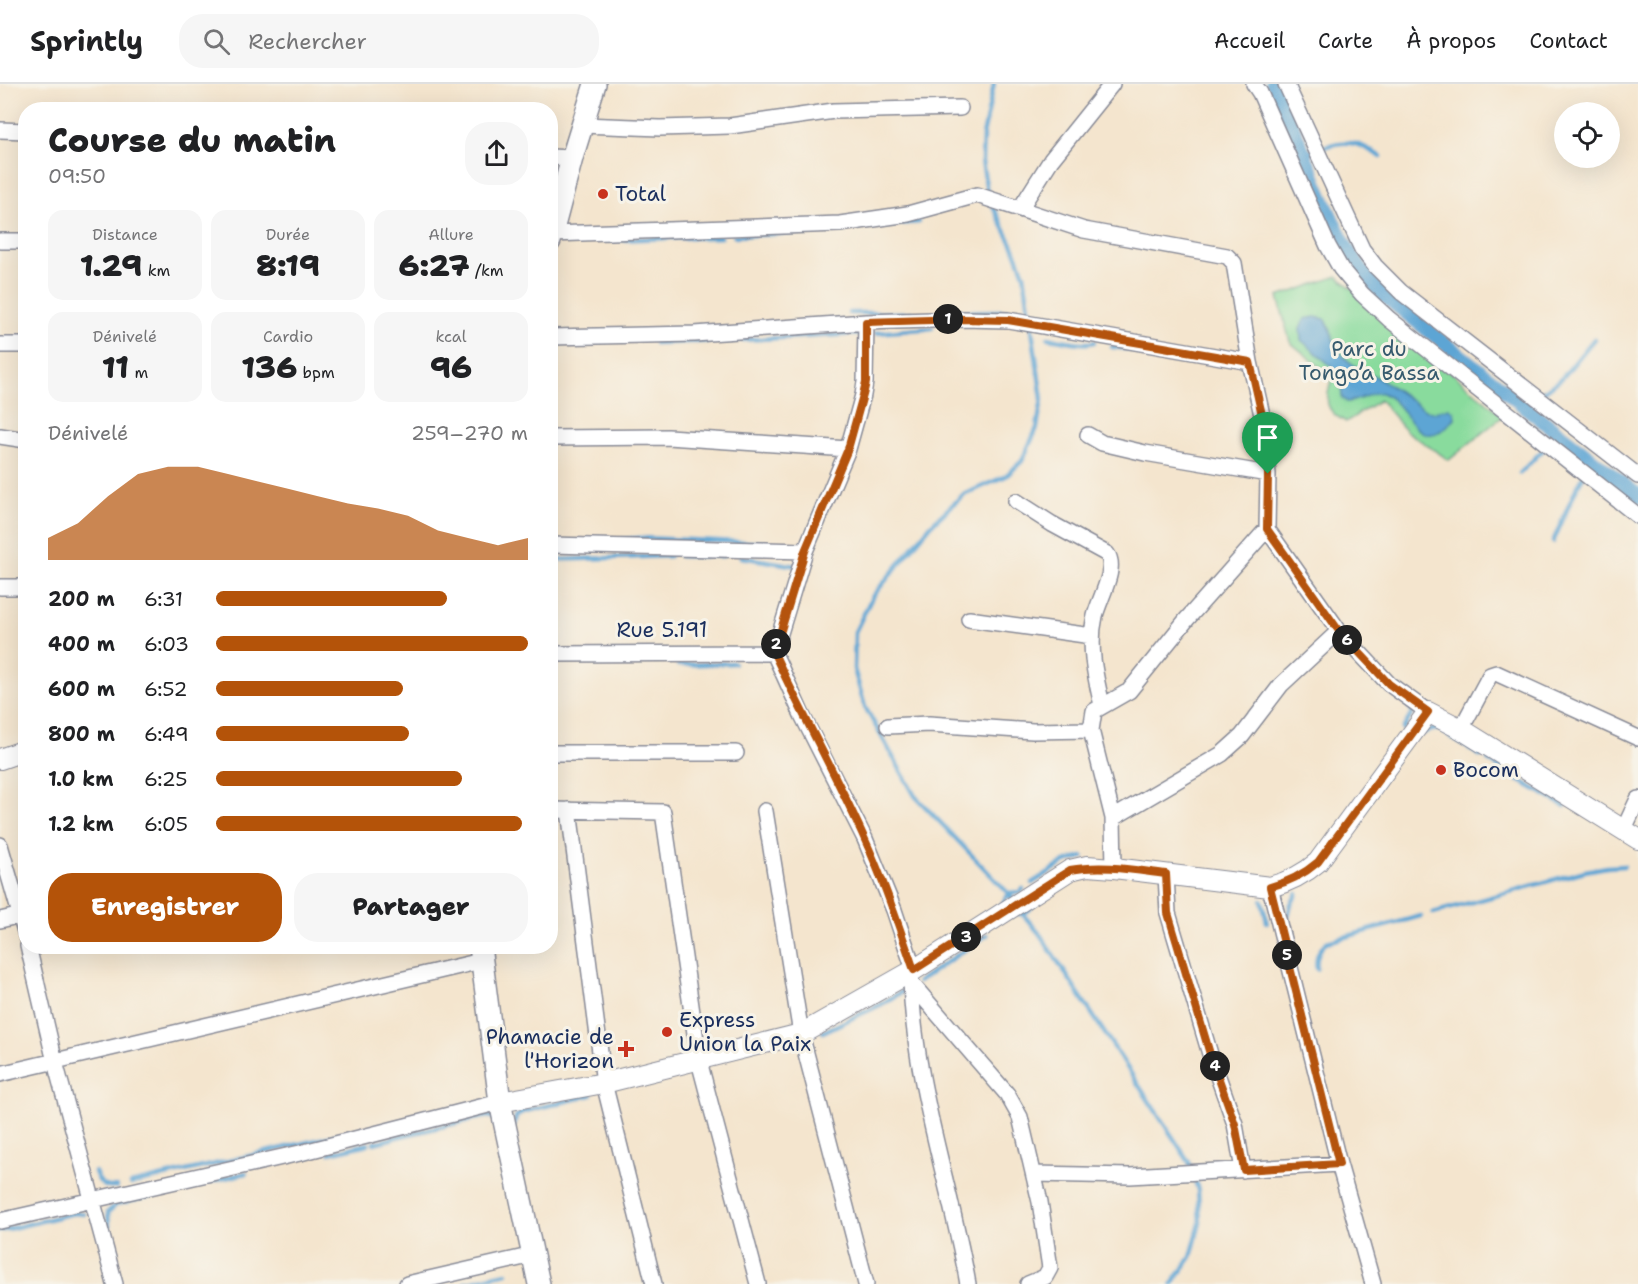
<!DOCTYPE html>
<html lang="fr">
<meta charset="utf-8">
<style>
body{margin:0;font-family:"Shantell Sans",sans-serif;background:#f6f6f6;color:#202124;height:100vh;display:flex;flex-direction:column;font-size:22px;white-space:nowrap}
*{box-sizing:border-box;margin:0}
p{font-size:20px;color:#757577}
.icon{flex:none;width:33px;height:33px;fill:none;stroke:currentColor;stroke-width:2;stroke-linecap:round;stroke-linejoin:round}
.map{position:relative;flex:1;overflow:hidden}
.sheet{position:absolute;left:18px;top:18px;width:540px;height:852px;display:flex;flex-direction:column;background:#fff;border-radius:24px;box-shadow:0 6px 24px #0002}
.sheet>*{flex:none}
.buttons{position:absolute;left:1554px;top:18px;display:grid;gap:12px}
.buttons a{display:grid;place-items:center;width:66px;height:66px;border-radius:50%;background:#fff;box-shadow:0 6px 24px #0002;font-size:30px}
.pin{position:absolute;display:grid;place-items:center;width:51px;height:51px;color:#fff;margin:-62px -26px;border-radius:50% 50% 50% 0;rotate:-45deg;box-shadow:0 0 6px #0007}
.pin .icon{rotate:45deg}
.km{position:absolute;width:30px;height:30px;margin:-15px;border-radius:50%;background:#222;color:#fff;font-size:16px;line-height:30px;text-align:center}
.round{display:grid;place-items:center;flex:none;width:63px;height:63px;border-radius:24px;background:#f6f6f6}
.head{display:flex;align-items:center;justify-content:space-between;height:102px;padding:0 30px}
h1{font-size:33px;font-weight:800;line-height:45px}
.stats{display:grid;grid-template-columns:repeat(3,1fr);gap:9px;height:102px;padding:6px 30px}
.stats div{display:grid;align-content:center;border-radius:15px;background:#f6f6f6;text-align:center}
.stats b{font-size:30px;font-weight:800}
.stats small{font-size:16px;font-weight:400}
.stats p{font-size:16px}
.chart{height:168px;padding:12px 30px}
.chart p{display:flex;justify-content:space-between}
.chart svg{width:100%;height:108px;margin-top:6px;fill:#b45309;opacity:.7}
.primary-button{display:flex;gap:12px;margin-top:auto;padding:12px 30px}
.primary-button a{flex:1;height:69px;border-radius:24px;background:#b45309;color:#fff;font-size:24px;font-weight:800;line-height:69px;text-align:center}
.primary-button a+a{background:#f6f6f6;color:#202124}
ul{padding:0 30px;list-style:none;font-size:20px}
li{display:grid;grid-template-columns:96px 72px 1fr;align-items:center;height:45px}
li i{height:15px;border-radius:8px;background:#b45309}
header{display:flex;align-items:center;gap:36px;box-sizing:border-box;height:84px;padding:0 30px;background:#fff;border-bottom:2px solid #e0e0e0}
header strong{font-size:28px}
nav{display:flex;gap:33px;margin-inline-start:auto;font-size:21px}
.search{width:420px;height:54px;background:#f6f6f6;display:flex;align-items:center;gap:15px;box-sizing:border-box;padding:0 21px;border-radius:24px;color:#757577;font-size:22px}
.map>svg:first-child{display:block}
</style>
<header>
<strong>Sprintly</strong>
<div class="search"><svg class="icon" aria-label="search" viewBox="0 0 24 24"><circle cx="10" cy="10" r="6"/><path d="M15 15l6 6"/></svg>Rechercher</div>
<nav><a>Accueil</a><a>Carte</a><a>À propos</a><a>Contact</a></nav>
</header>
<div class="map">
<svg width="1638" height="1200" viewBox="0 0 1638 1200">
<rect width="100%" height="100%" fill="#f7f3e8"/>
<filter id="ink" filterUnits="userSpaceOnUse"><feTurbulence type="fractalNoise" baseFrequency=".0167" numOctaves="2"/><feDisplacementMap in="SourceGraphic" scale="12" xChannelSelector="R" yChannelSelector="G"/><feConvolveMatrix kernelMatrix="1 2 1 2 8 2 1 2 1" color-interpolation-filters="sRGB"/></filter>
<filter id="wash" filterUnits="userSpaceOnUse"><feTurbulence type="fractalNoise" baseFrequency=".008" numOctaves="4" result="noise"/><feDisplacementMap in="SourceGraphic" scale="24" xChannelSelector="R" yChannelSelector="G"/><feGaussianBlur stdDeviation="1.35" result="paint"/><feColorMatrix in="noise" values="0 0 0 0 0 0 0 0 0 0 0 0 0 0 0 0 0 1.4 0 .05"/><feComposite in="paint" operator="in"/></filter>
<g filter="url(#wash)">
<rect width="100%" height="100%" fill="#f4e5ce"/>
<path fill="#89db9d" stroke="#52857e" stroke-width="1.5" d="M1337,192L1503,332L1449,376L1406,347L1380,316L1346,338C1323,326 1325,316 1332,293L1290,258L1278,213Z"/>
<path fill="#5da5d4" stroke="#3c6a99" stroke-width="1.5" d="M1315,233L1325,235C1333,245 1331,258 1340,268C1350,282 1364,286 1378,294C1394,304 1410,315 1425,326L1433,328L1449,324L1454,328L1455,334C1417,378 1410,320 1382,309C1374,306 1358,318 1347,318L1342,314L1341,295L1337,287L1301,256L1300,244L1305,235Z"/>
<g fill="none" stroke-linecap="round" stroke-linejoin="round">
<path stroke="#5da5d4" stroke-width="4.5" d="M1304,69C1315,68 1317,66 1327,62C1350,54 1363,61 1381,73
M987,107L982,77L983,51L994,0
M992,121L1014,164L1024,190L1042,315L1037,344L1022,377L1006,392L963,411L931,441L872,513L855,548L854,585L865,623L915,712L1008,809L1013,816
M881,141L919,138
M734,152L812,148
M673,154L721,153
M608,156L669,154
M952,228L1000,227L1029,230
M849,229H912
M876,249L932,244
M1048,254C1060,255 1086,262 1094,258
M742,256L859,250
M655,259L738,256
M1112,263L1153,268
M1542,309L1562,294L1594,255
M1520,389L1542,367L1561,352
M622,456L639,454L767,459
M1553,458L1576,405L1592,377
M680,472H723
M741,473L797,482
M550,476L670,472
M678,581L734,579
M1403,645L1413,628L1409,622
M1421,649L1435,645L1441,646L1481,672
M1488,676L1507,689
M1511,692L1565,722
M1325,786L1357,742
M1032,799L1065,778L1083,773
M1262,817L1267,838
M1003,819L1008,809L1020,808L1023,805
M1019,826L1039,849L1189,1078L1198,1106L1200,1139L1191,1173L1172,1200
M1433,829L1585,787L1607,783L1624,782
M1019,830H1022L1030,825L1035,818
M1286,840L1291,820L1297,810
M944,880L987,851
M1317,885C1315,874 1318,865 1327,858L1421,832
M918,898L944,880
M823,948L880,921L907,905
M705,949L707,960L714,964
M473,1035L489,1032L495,1035
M514,1042L516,1033L522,1028L591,1011
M393,1054L470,1036
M374,1059L391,1055
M330,1069L368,1060
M95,1088C99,1099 104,1105 117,1103
M131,1100L350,1048
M109,1143L108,1128L117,1120L246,1089
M0,1147L74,1129L84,1130
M488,1193L507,1189
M465,1199L485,1194"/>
<path stroke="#5da5d4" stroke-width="15" d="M1273,0C1287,29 1300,59 1312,89C1330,133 1347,175 1381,209L1638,412"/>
</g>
</g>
<g filter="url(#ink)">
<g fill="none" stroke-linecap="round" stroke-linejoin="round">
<g stroke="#888a96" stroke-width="18">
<path id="minor" d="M1254,0L1260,9L1328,162L1341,185L1362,210L1389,235L1638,432
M1286,0L1362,165L1375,182L1401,208L1638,392
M582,41L660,44L730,42L834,27L960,24
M0,46L26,47
M550,73L572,74
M1020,125L1051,76L1112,0
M552,150L840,140L908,130L977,111L1084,146L1227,172L1234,179L1250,278L1262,331L1268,390L1267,445L1339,547L1389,600L1428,628
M0,157H26
M866,238L865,298L863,311L848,365L805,467L774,569L802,631L865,755L894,826L914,886
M550,253L694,250L866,238L963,235L1008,236L1250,278
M0,261H26
M1088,351L1102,359L1145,369L1268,390
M0,352L26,356
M550,354L668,353L848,365
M1016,417L1052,440L1107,470C1118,484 1099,515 1095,532C1088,562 1095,591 1102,621
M550,461L805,467
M0,503H26
M969,535L1092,552
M550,570L774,569
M888,642L929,640L1033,647L1091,646
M1461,645L1490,591L1496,589L1638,654
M550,669H736
M550,726L663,728L699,977L758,1200
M569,726L604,999L654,1200
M765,727L801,950L866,1200
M1113,734L1222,670L1242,652L1281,601L1339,547
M1623,747L1638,715
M0,761L26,851
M1114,784L1113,734L1091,646L1094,627L1129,607L1187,535L1267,445
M1166,790L1168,829L1210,970L1235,1040L1243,1086
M1270,803L1339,1080L1373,1200
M0,836L26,830
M28,862L55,978L115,1200
M911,894C913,998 950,1098 968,1200
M911,899L1007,1010L1020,1033L1040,1118L1050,1184L1045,1193L1028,1200
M0,990L481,877
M1034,1090L1130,1092L1339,1080
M0,1137L300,1069L500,1018
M407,1200L533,1171"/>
</g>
<g stroke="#888a96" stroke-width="22">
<path id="tertiary" d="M0,675L26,666
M500,1018L604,999L801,950L914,886L1070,786L1087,782L1114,784L1270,803C1289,798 1303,791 1318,778L1428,628L1461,645L1638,755"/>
</g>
<g stroke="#888a96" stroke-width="24">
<path id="secondary" d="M550,157L572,74L595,0
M480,862L500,1018L539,1200"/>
</g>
<use href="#minor" stroke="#fff" stroke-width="15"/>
<use href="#tertiary" stroke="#fff" stroke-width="20"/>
<use href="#secondary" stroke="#fff" stroke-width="21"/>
</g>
</g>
<g fill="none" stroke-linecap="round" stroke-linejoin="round" filter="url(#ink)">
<g stroke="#fff" stroke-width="12">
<path id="route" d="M963,235L1008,236L1250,278L1262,331L1268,390L1267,445L1339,547L1389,600L1428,628L1318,778C1303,791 1289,798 1270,803L1339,1080L1244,1086L1235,1040L1210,970L1168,829L1166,790C1134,786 1102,780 1070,786L914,886C899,843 885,799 866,758C838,694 803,633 774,569L805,467L848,365L863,311L866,298V238Z"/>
</g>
<use href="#route" stroke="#b45309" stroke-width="8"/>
</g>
<g fill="#c8321e" stroke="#f7f3e8" stroke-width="2">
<circle cx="603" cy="110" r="6"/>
<circle cx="1441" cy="686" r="6"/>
<circle cx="667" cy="948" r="6"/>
<path d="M623 956h6v6h6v6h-6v6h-6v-6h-6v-6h6z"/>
</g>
<g text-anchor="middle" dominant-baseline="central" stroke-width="6" stroke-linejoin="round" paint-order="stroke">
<g font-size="21" fill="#1b2f5e" stroke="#f7f3e8" text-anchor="start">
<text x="615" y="110">Total</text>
<text x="1453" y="686">Bocom</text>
<text x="679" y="936">Express<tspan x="679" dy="24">Union la Paix</tspan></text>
<text x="614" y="953" text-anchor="end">Phamacie de<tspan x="614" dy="24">l'Horizon</tspan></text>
</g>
<g font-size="21" fill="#365a6e" stroke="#f7f3e8">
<text x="1369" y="265">Parc du<tspan x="1369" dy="24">Tongo’a Bassa</tspan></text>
</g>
<g font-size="21" fill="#1b2f5e" stroke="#f7f3e8">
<text x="662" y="546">Rue 5.191</text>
</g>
</g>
</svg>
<div class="buttons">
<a><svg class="icon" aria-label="locate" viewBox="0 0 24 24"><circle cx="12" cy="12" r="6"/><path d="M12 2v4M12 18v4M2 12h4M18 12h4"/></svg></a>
</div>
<div class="pin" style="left:1268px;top:390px;background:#1e9e55"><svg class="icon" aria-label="arrive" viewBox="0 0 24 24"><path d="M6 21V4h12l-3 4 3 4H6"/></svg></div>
<b class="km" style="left:948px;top:235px">1</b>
<b class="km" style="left:776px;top:560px">2</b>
<b class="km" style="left:966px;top:853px">3</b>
<b class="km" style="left:1215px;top:982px">4</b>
<b class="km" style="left:1287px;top:871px">5</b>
<b class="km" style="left:1347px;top:556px">6</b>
<section class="sheet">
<div class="head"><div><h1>Course du matin</h1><p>09:50</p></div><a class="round"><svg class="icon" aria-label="share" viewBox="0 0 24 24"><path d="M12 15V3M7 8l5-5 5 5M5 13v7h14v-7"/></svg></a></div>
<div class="stats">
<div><p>Distance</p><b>1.29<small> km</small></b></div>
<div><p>Durée</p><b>8:19</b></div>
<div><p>Allure</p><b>6:27<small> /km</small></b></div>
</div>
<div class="stats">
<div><p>Dénivelé</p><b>11<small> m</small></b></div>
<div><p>Cardio</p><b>136<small> bpm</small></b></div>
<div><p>kcal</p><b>96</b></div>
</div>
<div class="chart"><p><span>Dénivelé</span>259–270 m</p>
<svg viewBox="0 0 160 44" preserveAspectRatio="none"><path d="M0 44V35L10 29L20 18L30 9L40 6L50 6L60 9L70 12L80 15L90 18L100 21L110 23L120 26L130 32L140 35L150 38L160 35V44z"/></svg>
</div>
<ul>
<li><b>200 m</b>6:31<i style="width:74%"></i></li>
<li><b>400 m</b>6:03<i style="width:100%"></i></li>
<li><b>600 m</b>6:52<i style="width:60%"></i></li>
<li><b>800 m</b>6:49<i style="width:62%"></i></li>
<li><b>1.0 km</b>6:25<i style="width:79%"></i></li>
<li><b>1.2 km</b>6:05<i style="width:98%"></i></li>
</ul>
<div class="primary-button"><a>Enregistrer</a><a>Partager</a></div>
</section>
</div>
